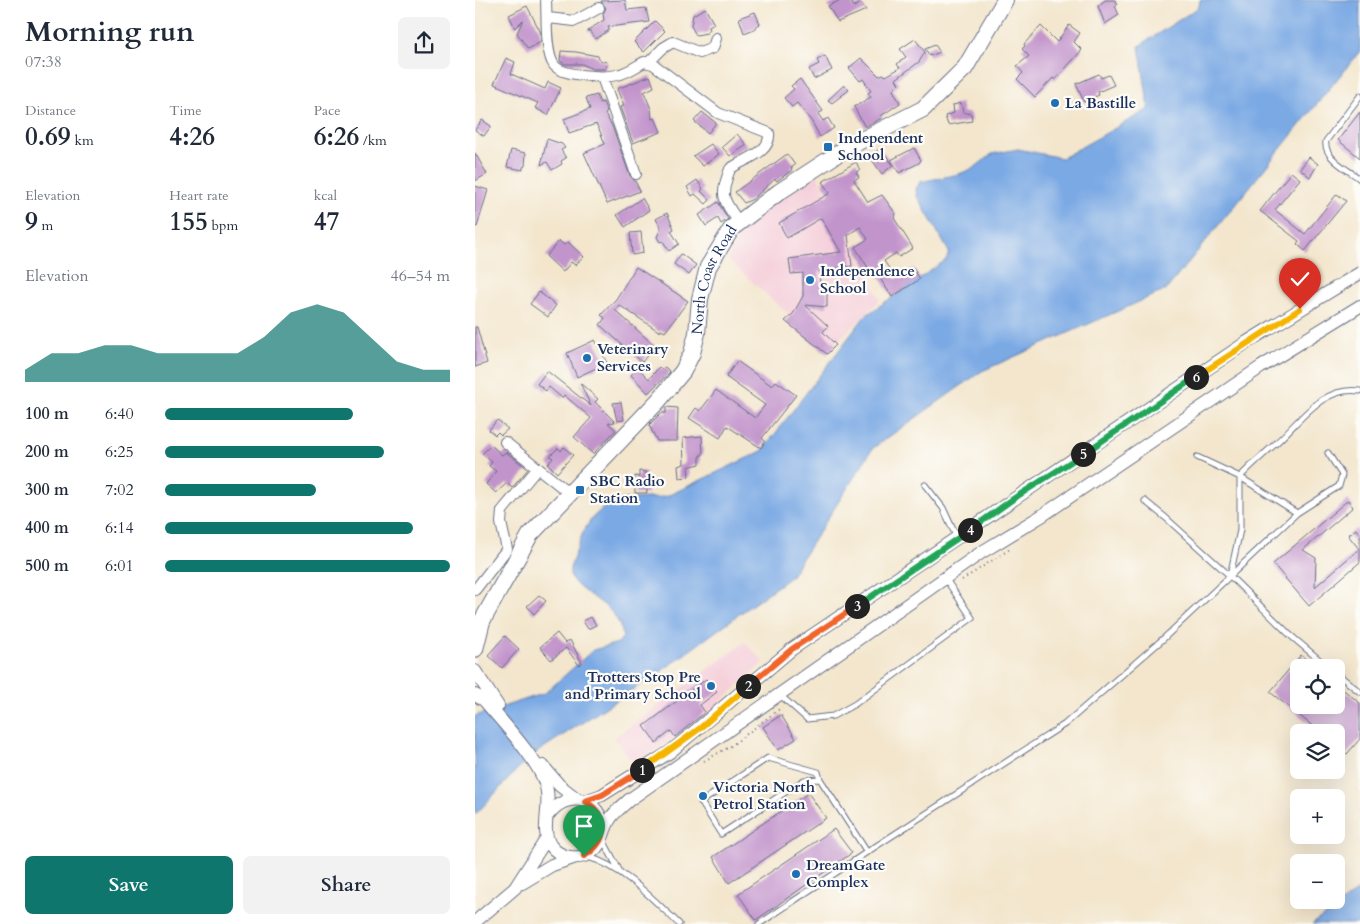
<!DOCTYPE html>
<meta charset="utf-8">
<style>
body{margin:0;font-family:Cardo,serif;background:#f2f2f3;color:#1f2937;height:100vh;display:flex;flex-direction:column;font-size:19px;white-space:nowrap}
*{box-sizing:border-box;margin:0}
p{font-size:16px;color:#747a83}
.icon{flex:none;width:28px;height:28px;fill:none;stroke:currentColor;stroke-width:2;stroke-linecap:round;stroke-linejoin:round}
.map{position:relative;flex:1;overflow:hidden}
.panel{display:flex;flex-direction:column;background:#fff;width:475px}
.panel>*{flex:none}
.tools{position:absolute;left:815px;top:659px;display:grid;gap:10px}
.tools a{display:grid;place-items:center;width:55px;height:55px;border-radius:8px;background:#fff;box-shadow:0 5px 20px #0002;font-size:25px}
.pin{position:absolute;display:grid;place-items:center;width:42px;height:42px;color:#fff;margin:-51px -21px;border-radius:50% 50% 50% 0;rotate:-45deg;box-shadow:0 0 5px #0007}
.pin .icon{rotate:45deg}
.km{position:absolute;width:25px;height:25px;margin:-12px;border-radius:50%;background:#222;color:#fff;font-size:14px;line-height:25px;text-align:center}
.round{display:grid;place-items:center;flex:none;width:52px;height:52px;border-radius:8px;background:#f2f2f3}
.head{display:flex;align-items:center;justify-content:space-between;height:85px;padding:0 25px}
h1{font-size:28px;font-weight:800;line-height:38px}
.metrics{display:grid;grid-template-columns:repeat(3,1fr);gap:8px;height:85px;padding:5px 25px}
.metrics div{display:grid;align-content:center}
.metrics b{font-size:25px;font-weight:800}
.metrics small{font-size:14px;font-weight:400}
.metrics p{font-size:14px}
.chart{height:140px;padding:10px 25px}
.chart p{display:flex;justify-content:space-between}
.chart svg{width:100%;height:90px;margin-top:5px;fill:#0f766e;opacity:.7}
.button{display:flex;gap:10px;margin-top:auto;padding:10px 25px}
.button a{flex:1;height:58px;border-radius:8px;background:#0f766e;color:#fff;font-size:20px;font-weight:800;line-height:58px;text-align:center}
.button a+a{background:#f2f2f3;color:#1f2937}
ul{padding:0 25px;list-style:none;font-size:16px}
li{display:grid;grid-template-columns:80px 60px 1fr;align-items:center;height:38px}
li i{height:12px;border-radius:6px;background:#0f766e}
main{display:flex;flex:1;min-height:0}
.map>svg:first-child{display:block}
</style>
<main>
<section class="panel">
<div class="head"><div><h1>Morning run</h1><p>07:38</p></div><a class="round"><svg class="icon" aria-label="share" viewBox="0 0 24 24"><path d="M12 15V3M7 8l5-5 5 5M5 13v7h14v-7"/></svg></a></div>
<div class="metrics">
<div><p>Distance</p><b>0.69<small> km</small></b></div>
<div><p>Time</p><b>4:26</b></div>
<div><p>Pace</p><b>6:26<small> /km</small></b></div>
</div>
<div class="metrics">
<div><p>Elevation</p><b>9<small> m</small></b></div>
<div><p>Heart rate</p><b>155<small> bpm</small></b></div>
<div><p>kcal</p><b>47</b></div>
</div>
<div class="chart"><p><span>Elevation</span>46–54 m</p>
<svg viewBox="0 0 160 44" preserveAspectRatio="none"><path d="M0 44V38L10 30L20 30L30 26L40 26L50 30L60 30L70 30L80 30L90 22L100 10L110 6L120 10L130 22L140 34L150 38L160 38V44z"/></svg>
</div>
<ul>
<li><b>100 m</b>6:40<i style="width:66%"></i></li>
<li><b>200 m</b>6:25<i style="width:77%"></i></li>
<li><b>300 m</b>7:02<i style="width:53%"></i></li>
<li><b>400 m</b>6:14<i style="width:87%"></i></li>
<li><b>500 m</b>6:01<i style="width:100%"></i></li>
</ul>
<div class="button"><a>Save</a><a>Share</a></div>
</section>
<div class="map">
<svg width="885" height="924" viewBox="0 0 885 924">
<rect width="100%" height="100%" fill="#fdfcf7"/>
<filter id="ink" filterUnits="userSpaceOnUse"><feTurbulence type="fractalNoise" baseFrequency=".02" numOctaves="2"/><feDisplacementMap in="SourceGraphic" scale="10" xChannelSelector="R" yChannelSelector="G"/><feConvolveMatrix kernelMatrix="1 2 1 2 8 2 1 2 1" color-interpolation-filters="sRGB"/></filter>
<filter id="wash" filterUnits="userSpaceOnUse"><feTurbulence type="fractalNoise" baseFrequency=".0096" numOctaves="4" result="noise"/><feDisplacementMap in="SourceGraphic" scale="20" xChannelSelector="R" yChannelSelector="G"/><feGaussianBlur stdDeviation="1.12" result="paint"/><feColorMatrix in="noise" values="0 0 0 0 0 0 0 0 0 0 0 0 0 0 0 0 0 1.4 0 .05"/><feComposite in="paint" operator="in"/></filter>
<g filter="url(#wash)">
<rect width="100%" height="100%" fill="#f3e6cd"/>
<path fill="#f5cfda" d="M342,175L405,300L353,350L253,260L269,224Z
M270,642L289,662L232,714L160,765L139,738Z"/>
<path fill="#7aa9e4" stroke="#4a6ca1" d="M725,0H885V51L691,290L507,371L398,448L315,577L188,670L53,758L0,815V716L70,693L118,650L143,643L148,637C142,600 109,600 95,576V568L108,532L117,518L137,500L190,497L287,451L390,316L471,260L474,252L442,196L441,189L445,182L484,174L499,168L517,154L543,149L587,158L674,109L664,46L724,7Z
M885,889V924H837Z"/>
<g id="blocks">
<path fill="#c294cc" d="M150,0L152,10L171,8L174,22L133,27L134,30L121,39L115,31H112L129,20L128,14L131,8L126,1Z
M366,0H375L379,7L386,3L391,10L363,22L353,6Z
M630,0H640L642,5L640,6L644,15L630,24L623,6Z
M52,6L65,31L66,42L53,49L42,33L48,20L40,28L34,15Z
M230,8L239,24L234,27L235,30L232,33L221,35L216,26L218,15Z
M280,12L285,24L281,26L282,28L269,33L264,18Z
M180,21L190,31L169,52L159,42Z
M594,25L605,33L599,42L607,50L580,80L578,78L560,97L542,79L548,73L542,66L554,56L547,49L550,46L549,44L566,26L582,42Z
M440,39L450,52L444,62L421,79L424,84L418,90L425,103L406,116L407,118L390,127L379,107L396,97L393,93L396,91L388,79L385,81L374,68L386,58L404,76L408,74L411,76L425,68L422,64L431,57L425,49Z
M460,45L465,52L455,56L450,49Z
M86,51L101,52L123,56L125,60L132,62L131,67L130,69H118L107,64H90L85,61Z
M350,56L357,70L339,79L334,69L344,64L342,60Z
M31,58L40,62L36,74L70,89L73,82L86,88L73,115L60,108L63,103L19,84Z
M624,74L626,78L634,75L639,85L623,92L624,95L609,102L601,84Z
M175,76L179,87L169,92L176,109L177,119L180,118L186,132L158,143L145,107L149,106L142,89Z
M325,79L348,111L343,114L348,121L353,118L359,128L345,137L337,122L322,103L317,107L309,98L319,89L316,86Z
M369,85L374,90L357,103L353,100Z
M122,95L125,103L128,102L132,112L130,114L137,126L155,176L160,181L165,191L132,204L109,153L130,144L124,129L121,124L94,133L89,119L115,109L111,98Z
M486,103L488,112L496,114L497,121L473,125L470,116L479,113L478,105Z
M227,112L241,123L233,133L219,121Z
M885,112V158L863,140Z
M7,120L16,126L9,136L0,130Z
M262,134L272,145L255,156L247,147Z
M72,139L87,144L90,148L86,150L91,158L86,161L87,164L77,170L72,162L66,165Z
M236,144L244,154L228,166L218,156Z
M405,148L418,165L407,174L395,157Z
M439,148L446,160L444,163L424,173L416,160Z
M36,150L51,153L50,166L48,167V170L32,167Z
M0,153L12,174L0,181Z
M312,154L320,165L316,168L317,170L302,181L300,179L278,199L269,203L260,192Z
M834,157L843,164L835,177L825,169Z
M381,162L385,170L381,172L384,177L379,180L393,202L407,195L421,214L419,218L438,248L424,257L421,253L409,261L421,279L438,268L445,279L417,297L401,272L397,274L380,247L393,239L385,227L373,235L377,266L344,271L345,284H352V307L330,305L353,326L348,332L361,345L352,354L310,321L318,314L328,296V273L316,274L314,259L366,252L346,218L312,238L304,223L355,193L347,182Z
M816,172L825,179L800,210L830,234L862,194L871,201L830,251L822,244L824,241L785,211Z
M222,180L228,189L226,191L235,200L231,204L220,194L217,196L212,187Z
M0,186L13,190L2,227L0,226Z
M167,198L174,210L150,227L142,215Z
M243,202L253,219L246,224L243,218L231,226L224,215Z
M192,213L199,229L196,231L204,244L194,251L188,241L185,242L182,237L186,228L181,219Z
M166,232L168,253L157,255L155,233Z
M84,241L89,245L93,242L109,257L100,265L96,262L88,272L71,256Z
M206,254L221,265L214,275L199,264Z
M161,267L213,301L190,332L186,330L185,332L144,305L140,310L180,346L167,362L125,325L130,318L126,315L141,299Z
M64,292L81,305L73,317L55,304Z
M0,327H2L12,363L0,367Z
M120,340L132,363L102,377L92,353Z
M262,361L297,386L301,381L321,395L287,438L290,441L286,448L252,426L245,438L214,418L221,408L225,411L241,390L280,418L290,405L251,377Z
M184,367L187,370L190,367L195,372L173,393L156,375L163,368L174,379Z
M72,371L116,406L105,383L123,399L120,402L140,422L133,423L141,430L118,454L99,437L116,418L89,395L87,398L74,387L71,391L62,384Z
M146,402L149,420L142,421L138,403Z
M191,407L203,408L202,441H182L174,425L186,413H191Z
M22,420L33,429L26,435L23,432L20,435L14,430Z
M227,436L228,455H225V464L213,467L214,477L204,478L203,466L209,464L208,438Z
M16,445L27,455L31,452L53,469L37,488L32,483L21,493L11,484L21,471L14,466L17,462L7,454Z
M89,447L98,455L82,473L73,464L78,458L75,456L83,448L86,451Z
M164,471L171,472L172,493H160V476L164,477Z
M873,500L878,507L828,550L841,558L840,587L884,549L873,535L881,529L885,534V562L834,606L798,564Z
M64,595L71,601L59,614L52,606Z
M116,617L121,625L113,629L108,621Z
M82,633L90,643L95,640L107,663L104,665L91,648L76,660L65,647Z
M30,636L44,649L27,668L13,655Z
M826,655L841,668H824V705H861V684L885,703V739L872,754L861,746V732H845L795,692Z
M231,679L242,692L225,705L230,712L200,737L196,731L181,743L169,726Z
M306,715L321,739L303,750L288,727Z
M333,793L351,818L254,883L238,857Z
M359,829L377,853L281,920L263,894Z"/>
</g>
</g>
<g filter="url(#ink)">
<use href="#blocks" fill-opacity="0" stroke="#676f85" stroke-width="1"/>
<g fill="none" stroke-linecap="round" stroke-linejoin="round">
<g stroke="#676f85" stroke-width="7">
<path id="service" d="M885,96L851,141C848,158 874,170 885,179
M853,453L867,475L864,486L822,513L765,477C776,465 787,456 799,445C824,423 847,385 885,391
M722,457L765,477V530L755,576L815,635L854,668
M450,485L468,508L481,536
M755,576L822,513
M861,673L885,692
M305,695L332,719L358,716L380,704L497,618L470,578
M128,840L144,870
M392,852L590,724L688,639L755,576L691,518L670,501
M113,857C147,866 179,900 204,924
M284,924L392,852L345,779L329,780L246,834L226,802L293,758L343,772L345,779"/>
</g>
<g stroke="#676f85" stroke-width="12">
<path id="minor" d="M71,0C72,16 70,53 79,65C87,76 128,78 142,75C152,73 160,67 169,62L178,64L243,113L294,133C296,154 268,159 255,169C245,196 247,199 264,222
M73,18L100,21L124,8
M173,63L188,48L198,42L225,53L238,48L241,38
M127,77L161,174
M30,442L93,492
M0,590L32,549L26,523L27,511L62,469"/>
</g>
<g stroke="#676f85" stroke-width="14">
<path id="tertiary" d="M0,671L23,706
M0,695L9,700C27,722 61,757 70,783C78,804 64,830 76,846C85,858 104,861 117,852C128,844 128,830 135,819C139,812 148,806 154,800L507,552L568,515L786,367L885,306
M68,766L84,785L102,799
M110,801L127,795L195,752L317,649L772,342L885,273
M73,815C93,788 126,798 129,831
M47,883L77,865L98,858
M0,922L40,888L72,838"/>
</g>
<g stroke="#676f85" stroke-width="18">
<g id="primary">
<path id="s1" d="M0,649L7,621L55,535L184,400L208,371L217,353L222,333L225,299L233,267L257,228L304,192L373,147L448,109L490,68L530,0"/>
</g>
</g>
<path stroke="#676f85" stroke-width="2" stroke-dasharray="1 4" stroke-linecap="butt" d="M487,580L535,549
M229,761L256,746L307,707"/>
<use href="#service" stroke="#fff" stroke-width="5"/>
<use href="#minor" stroke="#fff" stroke-width="10"/>
<use href="#tertiary" stroke="#fff" stroke-width="12"/>
<use href="#primary" stroke="#fff" stroke-width="16"/>
</g>
</g>
<g fill="none" stroke-linecap="round" stroke-linejoin="round" filter="url(#ink)">
<g stroke="#fff" stroke-width="10">
<path id="split-1" d="M109,856C134,843 134,815 110,801L127,795L167,770"/>
</g>
<g stroke="#fff" stroke-width="10">
<path id="split-2" d="M167,770L224,729L273,686"/>
</g>
<g stroke="#fff" stroke-width="10">
<path id="split-3" d="M273,686L317,649L382,606"/>
</g>
<g stroke="#fff" stroke-width="10">
<path id="split-4" d="M382,606L495,530"/>
</g>
<g stroke="#fff" stroke-width="10">
<path id="split-5" d="M495,530L538,499L608,454"/>
</g>
<g stroke="#fff" stroke-width="10">
<path id="split-6" d="M608,454L721,377"/>
</g>
<g stroke="#fff" stroke-width="10">
<path id="split-7" d="M721,377L825,309"/>
</g>
<use href="#split-1" stroke="#f0652b" stroke-width="6"/>
<use href="#split-2" stroke="#f5b400" stroke-width="6"/>
<use href="#split-3" stroke="#f0652b" stroke-width="6"/>
<use href="#split-4" stroke="#22a559" stroke-width="6"/>
<use href="#split-5" stroke="#22a559" stroke-width="6"/>
<use href="#split-6" stroke="#22a559" stroke-width="6"/>
<use href="#split-7" stroke="#f5b400" stroke-width="6"/>
</g>
<g fill="#1f6fb2" stroke="#fdfcf7" stroke-width="2">
<circle cx="580" cy="103" r="5"/>
<rect x="348" y="142" width="10" height="10" rx="2.5"/>
<circle cx="335" cy="280" r="5"/>
<circle cx="112" cy="358" r="5"/>
<rect x="100" y="485" width="10" height="10" rx="2.5"/>
<circle cx="236" cy="686" r="5"/>
<circle cx="228" cy="796" r="5"/>
<circle cx="321" cy="874" r="5"/>
</g>
<g text-anchor="middle" dominant-baseline="central" stroke-width="4.5" stroke-linejoin="round" paint-order="stroke">
<g font-size="15" font-weight="bold" fill="#1b2f5e" stroke="#fdfcf7" text-anchor="start">
<text x="590" y="103">La Bastille</text>
<text x="363" y="138">Independent<tspan x="363" dy="17">School</tspan></text>
<text x="345" y="271">Independence<tspan x="345" dy="17">School</tspan></text>
<text x="122" y="349">Veterinary<tspan x="122" dy="17">Services</tspan></text>
<text x="115" y="481">SBC Radio<tspan x="115" dy="17">Station</tspan></text>
<text x="226" y="677" text-anchor="end">Trotters Stop Pre<tspan x="226" dy="17">and Primary School</tspan></text>
<text x="238" y="787">Victoria North<tspan x="238" dy="17">Petrol Station</tspan></text>
<text x="331" y="865">DreamGate<tspan x="331" dy="17">Complex</tspan></text>
</g>
<g font-size="15" fill="#1b2f5e" stroke="#fdfcf7">
<text stroke="none"><textPath href="#s1" startOffset="449">North Coast Road</textPath></text>
</g>
</g>
</svg>
<div class="tools">
<a><svg class="icon" aria-label="locate" viewBox="0 0 24 24"><circle cx="12" cy="12" r="6"/><path d="M12 2v4M12 18v4M2 12h4M18 12h4"/></svg></a>
<a><svg class="icon" aria-label="layers" viewBox="0 0 24 24"><path d="M12 4l9 5-9 5-9-5zM3 14l9 5 9-5"/></svg></a>
<a>+</a>
<a>−</a>
</div>
<div class="pin" style="left:109px;top:856px;background:#1e9e55"><svg class="icon" aria-label="arrive" viewBox="0 0 24 24"><path d="M6 21V4h12l-3 4 3 4H6"/></svg></div>
<div class="pin" style="left:825px;top:309px;background:#d93025"><svg class="icon" aria-label="check" viewBox="0 0 24 24"><path d="M5 12l5 5 9-10"/></svg></div>
<b class="km" style="left:167px;top:770px">1</b>
<b class="km" style="left:273px;top:686px">2</b>
<b class="km" style="left:382px;top:606px">3</b>
<b class="km" style="left:495px;top:530px">4</b>
<b class="km" style="left:608px;top:454px">5</b>
<b class="km" style="left:721px;top:377px">6</b>
</div>
</main>
